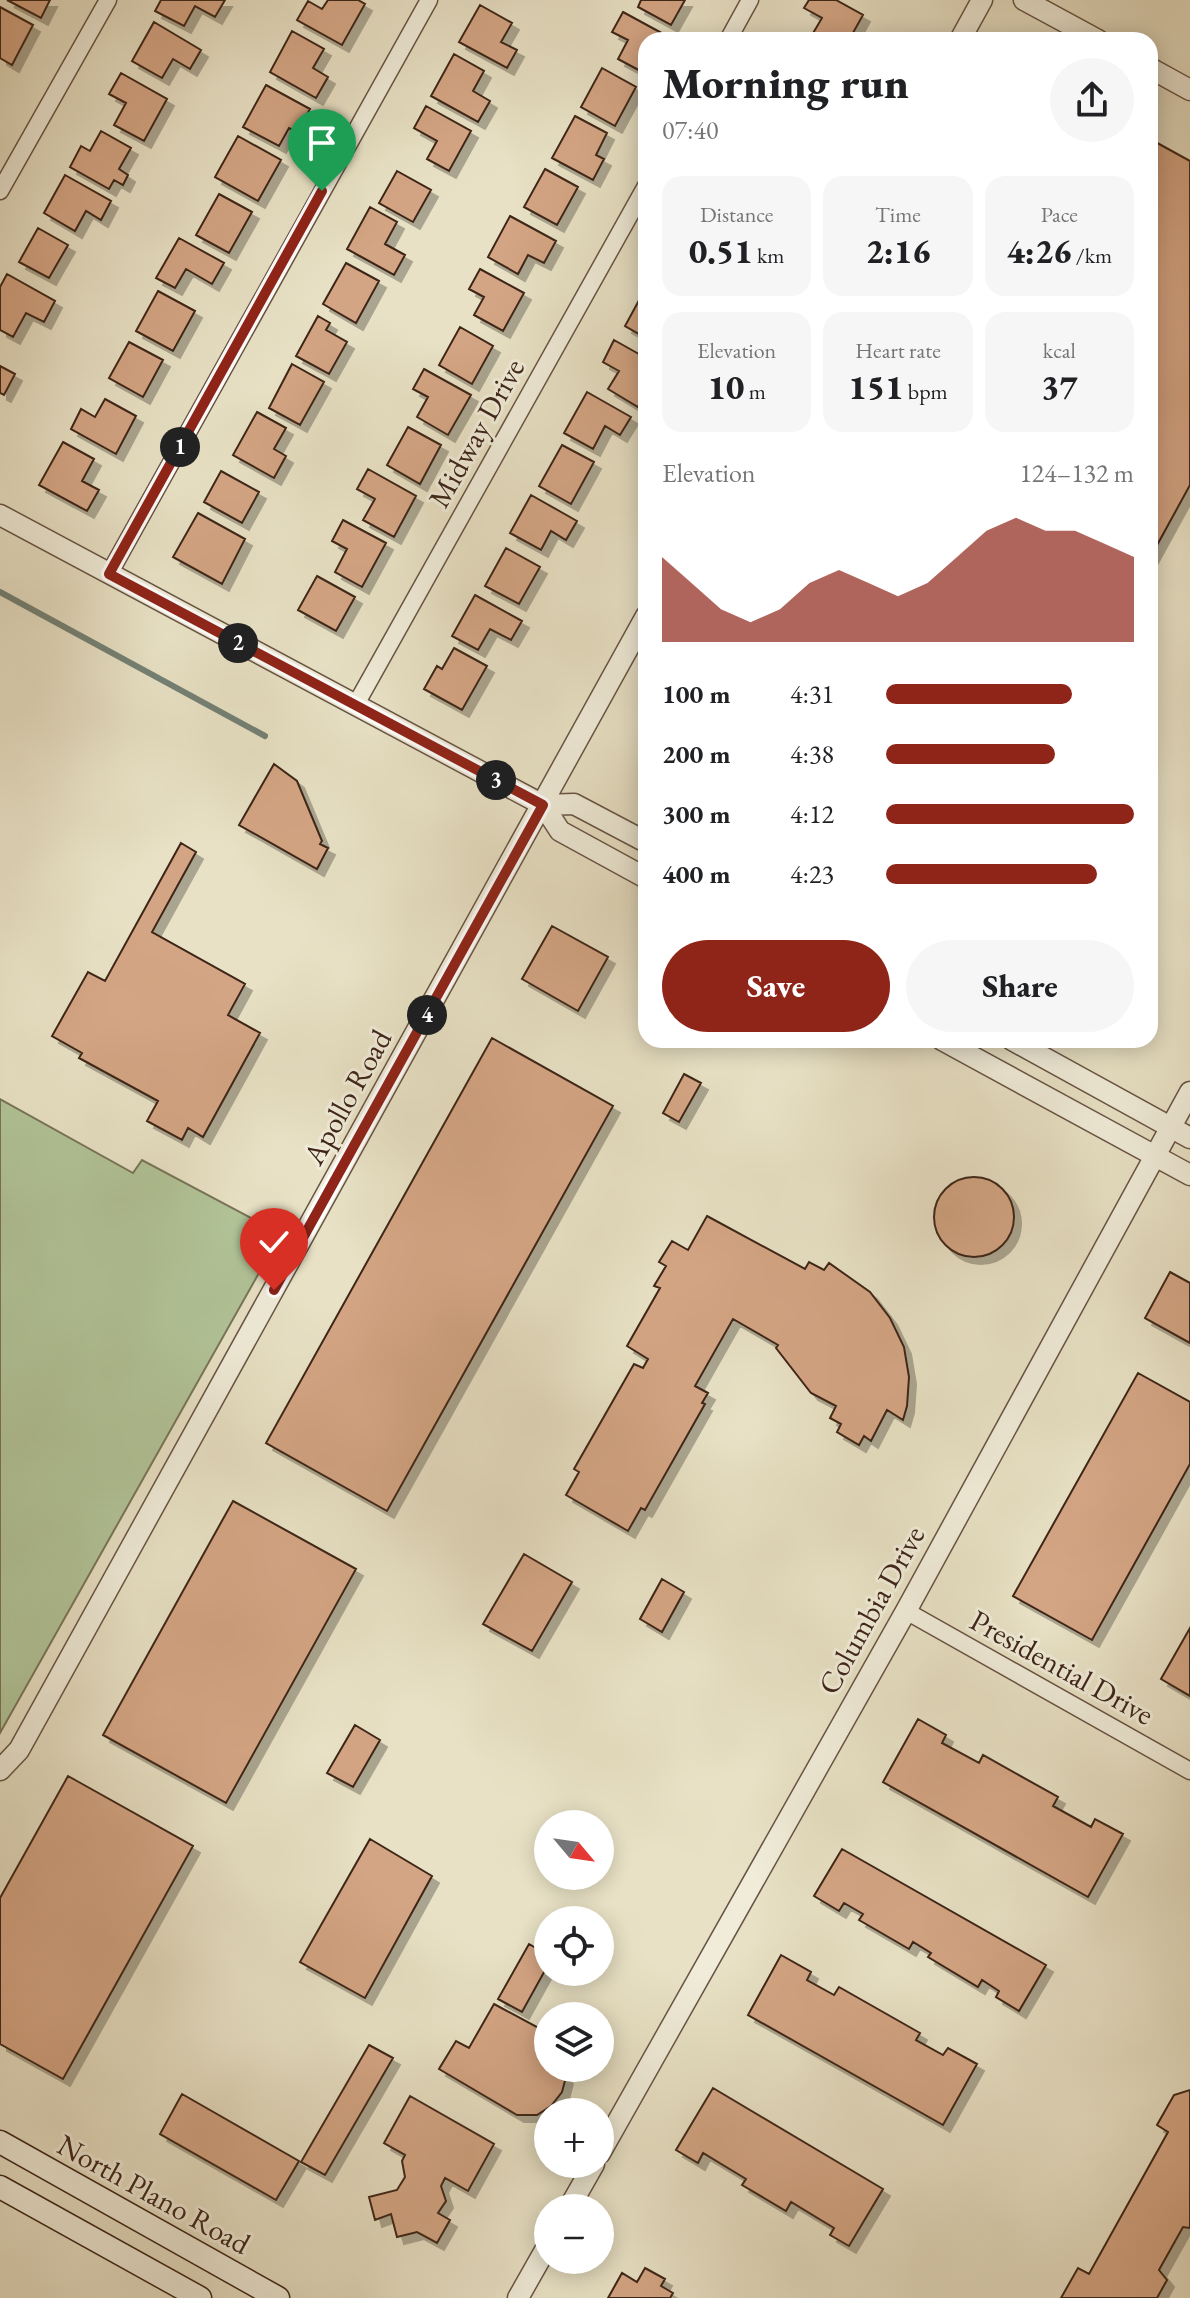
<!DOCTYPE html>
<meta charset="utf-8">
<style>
body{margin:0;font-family:"EB Garamond",serif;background:#f6f6f6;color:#202124;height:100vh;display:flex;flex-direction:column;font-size:30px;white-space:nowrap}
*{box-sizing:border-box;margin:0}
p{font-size:26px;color:#757577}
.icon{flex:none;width:44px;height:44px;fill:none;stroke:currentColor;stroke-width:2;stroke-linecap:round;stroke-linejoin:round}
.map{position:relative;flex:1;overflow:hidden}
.details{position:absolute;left:638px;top:32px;width:520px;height:1016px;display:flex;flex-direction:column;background:#fff;border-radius:24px;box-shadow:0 4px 20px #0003}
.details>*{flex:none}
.needle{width:52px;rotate:119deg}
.controls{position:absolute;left:534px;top:1810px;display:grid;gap:16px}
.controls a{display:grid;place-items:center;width:80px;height:80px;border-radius:50%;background:#fff;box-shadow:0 4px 20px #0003;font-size:40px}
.pin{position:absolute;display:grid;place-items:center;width:68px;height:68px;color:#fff;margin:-82px -34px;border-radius:50% 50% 50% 0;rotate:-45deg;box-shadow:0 0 8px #0007}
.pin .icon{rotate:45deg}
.km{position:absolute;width:40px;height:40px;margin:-20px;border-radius:50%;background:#222;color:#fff;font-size:22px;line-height:40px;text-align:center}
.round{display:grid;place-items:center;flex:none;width:84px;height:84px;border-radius:42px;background:#f6f6f6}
.overview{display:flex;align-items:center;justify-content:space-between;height:136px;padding:0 24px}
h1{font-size:44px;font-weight:800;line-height:60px}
.stats{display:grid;grid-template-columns:repeat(3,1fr);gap:12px;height:136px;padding:8px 24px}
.stats div{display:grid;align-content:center;border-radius:20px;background:#f6f6f6;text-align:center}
.stats b{font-size:34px;font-weight:800}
.stats small{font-size:22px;font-weight:400}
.stats p{font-size:22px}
.chart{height:224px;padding:16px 24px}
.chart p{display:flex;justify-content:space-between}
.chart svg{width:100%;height:144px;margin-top:8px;fill:#8f2418;opacity:.7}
.cta{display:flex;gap:16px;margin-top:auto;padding:16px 24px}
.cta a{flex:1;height:92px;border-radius:48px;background:#8f2418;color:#fff;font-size:32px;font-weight:800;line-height:92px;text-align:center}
.cta a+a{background:#f6f6f6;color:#202124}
ul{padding:0 24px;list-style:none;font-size:26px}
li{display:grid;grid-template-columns:128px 96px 1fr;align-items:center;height:60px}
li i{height:20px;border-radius:10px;background:#8f2418}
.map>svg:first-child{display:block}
</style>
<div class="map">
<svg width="1190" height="2298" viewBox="0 0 1190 2298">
<defs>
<filter id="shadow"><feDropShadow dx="7" dy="7" stdDeviation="0" flood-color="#0004"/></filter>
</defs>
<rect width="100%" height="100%" fill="#e8e1c5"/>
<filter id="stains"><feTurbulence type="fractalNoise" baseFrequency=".0025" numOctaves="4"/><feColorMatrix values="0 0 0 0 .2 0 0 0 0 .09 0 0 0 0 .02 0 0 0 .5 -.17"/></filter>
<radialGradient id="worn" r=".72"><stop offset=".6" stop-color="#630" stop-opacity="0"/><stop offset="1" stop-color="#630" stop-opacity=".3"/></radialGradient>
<path fill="#b1c498" stroke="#787458" stroke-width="2" d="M0,1099L133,1173L142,1160L268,1227L273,1248L0,1733Z"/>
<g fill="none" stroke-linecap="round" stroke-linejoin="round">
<path stroke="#738175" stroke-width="6" d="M0,592L265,736"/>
</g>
<path fill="#d4a584" stroke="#3e2519" stroke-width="2" filter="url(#shadow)" d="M7,0H50L41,18Z
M161,0H225L215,17L195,6L184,26L155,11Z
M328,0H358L365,4L342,45L297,20L308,1L322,9Z
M641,0H685L671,25L638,7Z
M809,0H836L863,15L849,40H809L822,18L804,8Z
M480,5L512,23L501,42L517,50L507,68L459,42Z
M0,7L33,25L12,65L0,58Z
M623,12L669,37L646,40V74L618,59L628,40L612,32Z
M154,22L201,50L190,69L173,59L162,78L132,61Z
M292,31L324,49L313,68L328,77L316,98L270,72Z
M454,54L484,71L473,91L490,101L478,122L431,96Z
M602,68L636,87L615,126L581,107Z
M121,73L167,99L144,141L114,125L126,103L109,94Z
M266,85L310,109L297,132L289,128L279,146L243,127Z
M426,106L471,131L449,171L427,159L437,141L414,128Z
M575,116L607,133L596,155L604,159L593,180L552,158Z
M101,131L131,148L119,169L128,175L123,185L114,180L109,189L70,167L81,146L90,151Z
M238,136L281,160L258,201L215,177Z
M1150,139L1190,161V485L1150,558Z
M545,169L578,187L557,225L524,207Z
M397,171L431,190L413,222L379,203Z
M65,175L111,201L101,220L86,211L75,231L44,213Z
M219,194L252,212L229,253L196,235Z
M370,207L397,222L385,244L405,255L394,275L347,249Z
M510,216L556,241L544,263L528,255L518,274L488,257Z
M38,228L68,245L49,278L19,262Z
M179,238L224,263L212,284L186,269L175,288L156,278Z
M346,263L379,281L356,323L323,304Z
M480,269L524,293L503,331L474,315L484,297L469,289Z
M7,274L55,301L44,322L26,313L13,337L0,330V287Z
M158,291L195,311L173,351L136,331Z
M643,293L646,295V338L625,326Z
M318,316L330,323L326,330L347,342L329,374L296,356Z
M460,327L493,346L472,384L439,365Z
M614,340L646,358V393L638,407L608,389L619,371L603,362Z
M129,342L163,360L143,397L109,378Z
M292,364L324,382L300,425L269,408Z
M0,366L15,374L4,395L0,393Z
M424,369L471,395L448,435L417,417L428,397L413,389Z
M587,392L631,417L620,435L605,426L593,449L564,433Z
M105,399L136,416L116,454L71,429L81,409L95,417Z
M257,412L286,428L274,449L286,456L274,478L233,455Z
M408,427L441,445L420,484L387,465Z
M63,442L94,459L82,481L99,490L87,511L39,485Z
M562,445L594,462L571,504L539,486Z
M368,469L416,496L394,537L363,520L375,499L357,489Z
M221,471L259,492L242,523L204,502Z
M531,495L577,521L566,540L551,531L541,550L510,533Z
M198,513L245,539L222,584L173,557Z
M343,520L386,543L362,587L335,572L347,549L332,541Z
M506,548L540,567L519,604L485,586Z
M317,576L355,597L336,631L298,610Z
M475,595L522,621L511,640L490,629L478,650L452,636Z
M454,648L487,666L462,710L424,689L437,666L442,669Z
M274,764L297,781L322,841L320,844L328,848L317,869L239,825Z
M181,843L196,852L152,932L245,984L228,1015L260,1033L203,1137L188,1128L182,1140L147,1121L158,1101L79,1058L82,1053L52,1036L88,972L105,981Z
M552,926L608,957L578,1011L522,979Z
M492,1038L613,1106L387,1511L266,1443Z
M684,1074L701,1083L679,1122L663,1113Z
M934 1217a40 40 0 1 1 80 0a40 40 0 1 1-80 0Z
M707,1216L805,1269L809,1262L824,1270L829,1263L870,1292L890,1318L904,1347L909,1377L907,1406L903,1420L887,1410L871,1441L864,1436L859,1445L837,1432L841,1424L830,1418L836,1406L811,1393L776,1348L778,1345L733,1319L695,1386L708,1393L702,1403L705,1404L645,1510L641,1508L628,1531L566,1495L579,1472L574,1469L634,1364L643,1368L648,1359L627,1346L660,1288L654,1286L666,1266L659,1262L672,1241L688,1250Z
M1170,1272L1190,1283V1343L1145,1318Z
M1138,1373L1190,1402V1464L1092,1640L1013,1596Z
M233,1501L356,1569L226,1803L103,1735Z
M524,1554L572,1582L532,1651L483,1624Z
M662,1579L684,1592L662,1632L640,1619Z
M1190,1628V1696L1161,1679Z
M918,1719L946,1735L942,1743L979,1763L983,1755L1058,1797L1053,1806L1091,1827L1095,1819L1123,1834L1088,1897L883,1782Z
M355,1725L380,1740L353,1787L327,1773Z
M68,1776L193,1846L63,2079L0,2044V1898Z
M370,1839L432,1876L365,1998L300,1962Z
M842,1849L1046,1965L1019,2011L996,1997L999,1991L982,1980L978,1987L928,1957L931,1953L913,1942L909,1949L859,1920L863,1914L844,1903L839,1911L814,1896Z
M529,1944L548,1955V1965L522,2012L498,1999Z
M781,1955L811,1972L807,1980L834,1995L839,1987L920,2033L916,2040L943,2055L948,2048L977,2064L943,2125L748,2015Z
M494,2004L546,2032L548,2030V2068H563L560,2073L566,2077L562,2092L551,2106L537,2115H517L439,2069L456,2041L469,2048Z
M369,2045L393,2058L325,2175L301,2162Z
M713,2088L883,2189L849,2246L830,2235L834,2228L791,2202L786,2211L742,2185L746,2179L703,2153L698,2163L676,2150Z
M1190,2090V2228L1183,2227L1159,2270L1167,2280L1157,2298H1061L1078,2268L1089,2274L1168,2132L1157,2125L1174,2095Z
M182,2094L299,2161L276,2200L160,2134Z
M410,2096L494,2144L468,2191L445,2178L441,2186L446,2201L438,2213L450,2220L437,2243L417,2232L397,2237L391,2214L375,2220L369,2197L397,2190L405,2177L402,2161L405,2155L384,2143Z
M645,2268L665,2279L661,2286L673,2293L670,2298H608L622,2273L637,2282Z"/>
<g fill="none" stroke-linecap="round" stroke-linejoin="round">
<g stroke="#685444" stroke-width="19">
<path id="minor" d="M728,40L750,0
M0,191L108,0
M109,574L429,0
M355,706L646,186
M906,1611L1190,1771"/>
</g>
<g stroke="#685444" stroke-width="23">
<path id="tertiary" d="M1024,0L1098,40
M960,40L982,0
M1150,68L1190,90
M0,515L543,805L560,831L646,878
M543,805L574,804L646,842
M942,1040L1190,1175
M1012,1040L1190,1138
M0,1770L19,1750L646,616
M600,2153L906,1611L1190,1092
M569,2208L594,2164
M518,2298L548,2245"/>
</g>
<g stroke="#3e2519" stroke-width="25">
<path id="secondary" d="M0,2142L278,2298
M0,2187L200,2298"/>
</g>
<use href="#minor" stroke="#f0ecd9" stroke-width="16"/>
<use href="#tertiary" stroke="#f0ecd9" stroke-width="20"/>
<use href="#secondary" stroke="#f0ecd9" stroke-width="22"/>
</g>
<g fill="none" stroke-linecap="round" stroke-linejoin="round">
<g stroke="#fff" stroke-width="16">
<path id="route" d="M274,1290L543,805L109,574L322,191"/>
</g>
<use href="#route" stroke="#8f2418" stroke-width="10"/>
</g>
<g text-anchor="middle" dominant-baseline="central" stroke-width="6" stroke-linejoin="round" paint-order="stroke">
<g font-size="30" fill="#3e2519" stroke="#f0ecd9">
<text transform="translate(476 433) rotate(-61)">Midway Drive</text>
<text transform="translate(347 1097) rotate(-61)">Apollo Road</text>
<text transform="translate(871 1610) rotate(-61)">Columbia Drive</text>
<text transform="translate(1062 1667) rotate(29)">Presidential Drive</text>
<text transform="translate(154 2194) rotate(29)">North Plano Road</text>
</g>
</g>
<rect width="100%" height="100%" filter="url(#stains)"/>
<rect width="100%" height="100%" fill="url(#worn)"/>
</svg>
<div class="controls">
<a><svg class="needle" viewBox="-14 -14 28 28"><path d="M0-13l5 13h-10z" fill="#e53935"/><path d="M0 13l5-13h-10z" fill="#757577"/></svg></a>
<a><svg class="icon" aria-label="locate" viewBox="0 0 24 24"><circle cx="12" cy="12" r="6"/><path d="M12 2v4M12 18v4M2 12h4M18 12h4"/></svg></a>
<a><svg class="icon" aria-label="layers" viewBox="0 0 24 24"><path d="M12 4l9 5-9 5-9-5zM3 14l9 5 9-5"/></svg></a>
<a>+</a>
<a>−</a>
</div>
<div class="pin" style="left:322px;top:191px;background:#1e9e55"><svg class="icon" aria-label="arrive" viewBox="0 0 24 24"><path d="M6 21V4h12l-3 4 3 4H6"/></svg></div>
<div class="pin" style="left:274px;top:1290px;background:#d93025"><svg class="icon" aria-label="check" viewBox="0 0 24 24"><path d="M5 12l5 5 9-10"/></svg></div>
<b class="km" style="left:180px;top:447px">1</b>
<b class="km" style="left:238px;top:643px">2</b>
<b class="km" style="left:496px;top:780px">3</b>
<b class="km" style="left:427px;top:1015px">4</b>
<section class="details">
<div class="overview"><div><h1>Morning run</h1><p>07:40</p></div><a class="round"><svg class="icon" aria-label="share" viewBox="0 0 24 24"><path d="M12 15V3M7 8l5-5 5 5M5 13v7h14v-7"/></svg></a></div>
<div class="stats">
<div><p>Distance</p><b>0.51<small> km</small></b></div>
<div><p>Time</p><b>2:16</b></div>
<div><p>Pace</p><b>4:26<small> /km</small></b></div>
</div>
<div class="stats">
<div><p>Elevation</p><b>10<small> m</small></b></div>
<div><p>Heart rate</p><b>151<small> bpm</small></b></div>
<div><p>kcal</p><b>37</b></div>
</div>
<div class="chart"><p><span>Elevation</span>124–132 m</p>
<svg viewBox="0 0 160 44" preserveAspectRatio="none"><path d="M0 44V18L10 26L20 34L30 38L40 34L50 26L60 22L70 26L80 30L90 26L100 18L110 10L120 6L130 10L140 10L150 14L160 18V44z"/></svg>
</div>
<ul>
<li><b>100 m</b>4:31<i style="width:75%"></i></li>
<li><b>200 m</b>4:38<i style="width:68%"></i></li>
<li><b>300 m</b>4:12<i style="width:100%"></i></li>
<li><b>400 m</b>4:23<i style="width:85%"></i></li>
</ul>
<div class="cta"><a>Save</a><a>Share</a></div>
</section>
</div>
